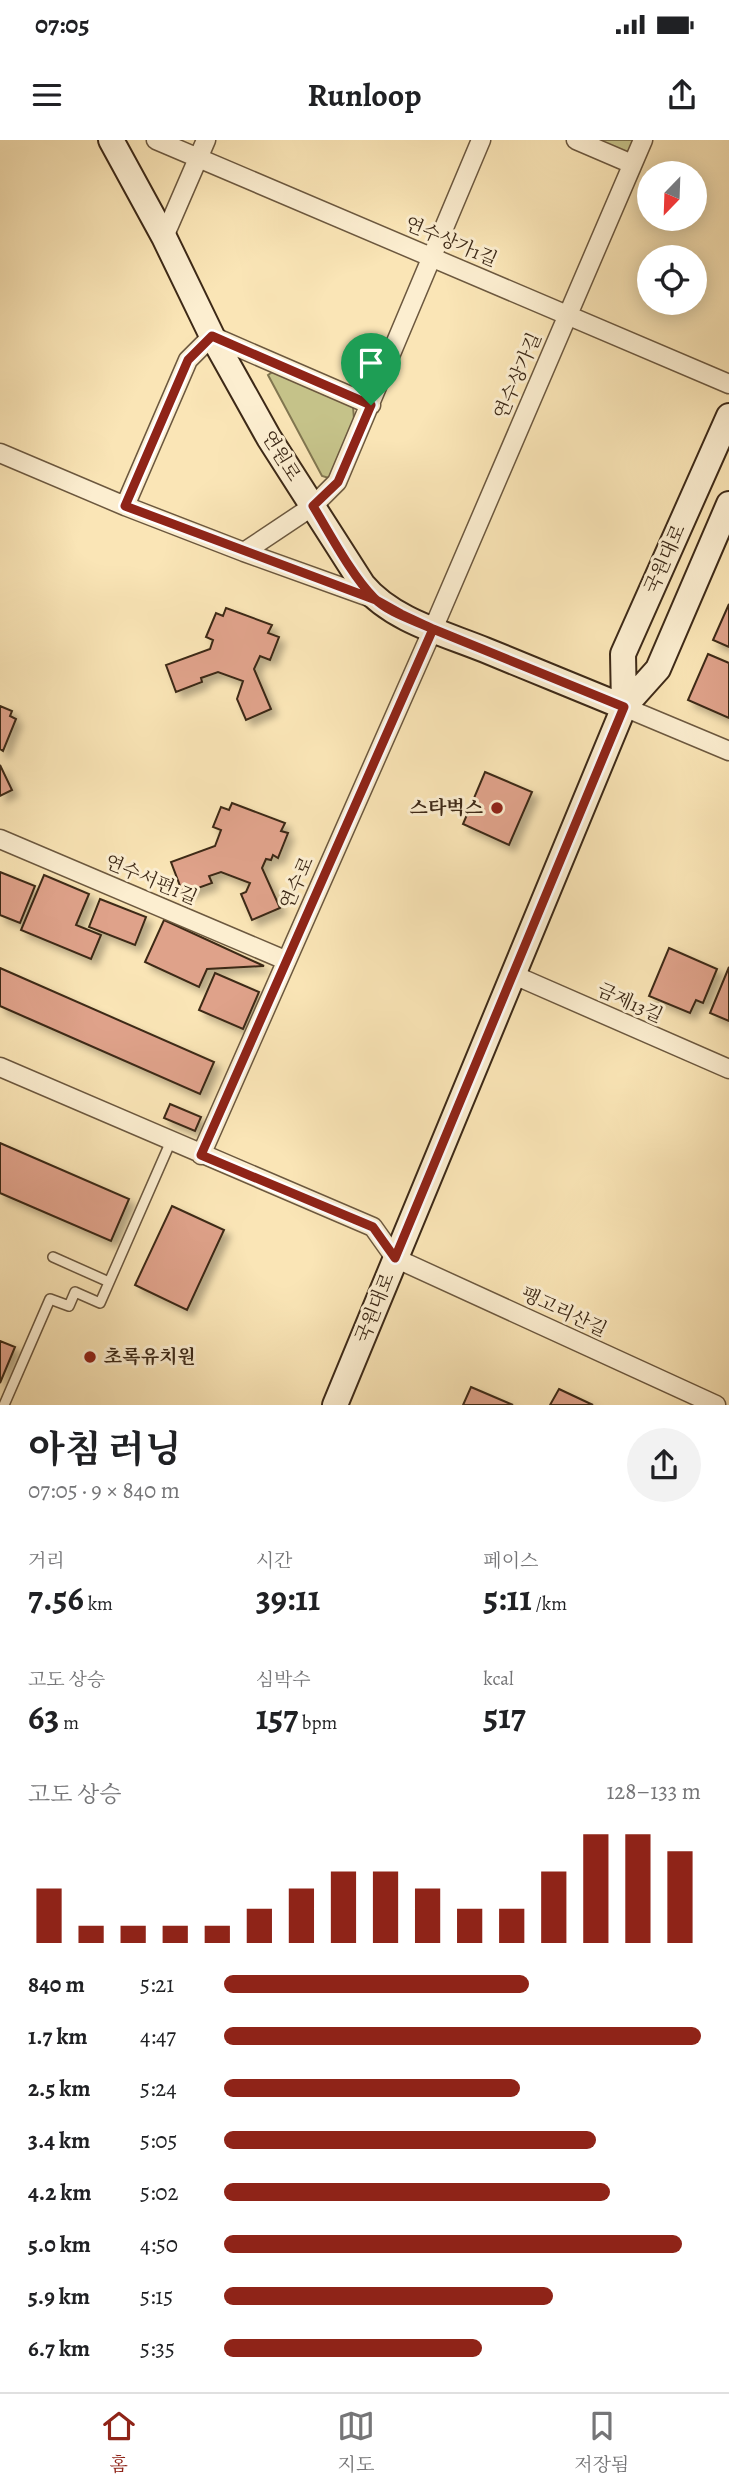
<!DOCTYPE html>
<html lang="ko">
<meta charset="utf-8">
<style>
body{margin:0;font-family:Alegreya,"Noto Serif KR",serif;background:#f2f2f2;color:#202124;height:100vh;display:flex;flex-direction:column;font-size:26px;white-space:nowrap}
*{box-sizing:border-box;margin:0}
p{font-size:23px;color:#757577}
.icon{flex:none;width:38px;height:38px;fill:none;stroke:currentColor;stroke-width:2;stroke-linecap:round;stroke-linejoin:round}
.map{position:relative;height:1265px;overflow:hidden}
.panel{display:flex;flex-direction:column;background:#fff;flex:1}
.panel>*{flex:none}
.needle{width:46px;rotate:203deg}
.fabs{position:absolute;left:637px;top:21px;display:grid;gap:14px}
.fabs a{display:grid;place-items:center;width:70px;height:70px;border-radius:50%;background:#fff;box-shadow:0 4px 18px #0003;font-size:35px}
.pin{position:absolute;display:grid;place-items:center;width:60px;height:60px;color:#fff;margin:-72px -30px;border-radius:50% 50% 50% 0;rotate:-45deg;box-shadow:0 0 7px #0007}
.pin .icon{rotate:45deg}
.round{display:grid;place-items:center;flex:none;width:74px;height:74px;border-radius:37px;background:#f2f2f2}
.head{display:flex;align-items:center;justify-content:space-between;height:119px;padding:0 28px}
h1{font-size:38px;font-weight:700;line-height:52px}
.figures{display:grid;grid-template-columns:repeat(3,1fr);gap:10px;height:119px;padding:7px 28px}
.figures div{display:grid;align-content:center}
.figures b{font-size:35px;font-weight:700}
.figures small{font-size:19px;font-weight:400}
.figures p{font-size:19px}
.chart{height:196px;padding:14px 28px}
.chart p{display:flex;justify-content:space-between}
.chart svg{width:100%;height:126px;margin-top:7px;stroke:#8f2418;stroke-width:6}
ul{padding:0 28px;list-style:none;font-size:23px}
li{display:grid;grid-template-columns:112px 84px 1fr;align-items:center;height:52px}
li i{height:18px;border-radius:9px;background:#8f2418}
.status{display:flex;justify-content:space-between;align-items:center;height:49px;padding:0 35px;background:#fff;direction:ltr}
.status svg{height:19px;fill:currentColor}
header{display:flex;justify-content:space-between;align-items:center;height:91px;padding:0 28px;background:#fff;font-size:32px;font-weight:700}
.tab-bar{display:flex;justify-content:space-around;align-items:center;height:98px;border-top:2px solid #e0e0e0;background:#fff;font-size:19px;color:#757577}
.tab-bar a{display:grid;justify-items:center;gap:4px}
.tab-bar .current{color:#8f2418}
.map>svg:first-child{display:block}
</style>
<div class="status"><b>07:05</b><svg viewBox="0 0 49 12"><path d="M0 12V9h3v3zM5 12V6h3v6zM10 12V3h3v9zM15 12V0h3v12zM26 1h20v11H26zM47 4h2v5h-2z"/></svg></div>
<header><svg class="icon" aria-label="menu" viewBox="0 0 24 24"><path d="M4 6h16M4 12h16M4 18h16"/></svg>Runloop<svg class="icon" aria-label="share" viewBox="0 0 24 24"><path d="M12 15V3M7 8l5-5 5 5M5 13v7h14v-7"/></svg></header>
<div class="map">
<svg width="729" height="1265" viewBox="0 0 729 1265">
<defs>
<filter id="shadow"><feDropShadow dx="6" dy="6" stdDeviation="3.5" flood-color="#0004"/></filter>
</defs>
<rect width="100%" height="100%" fill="#fae5b6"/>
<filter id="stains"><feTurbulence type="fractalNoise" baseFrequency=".00286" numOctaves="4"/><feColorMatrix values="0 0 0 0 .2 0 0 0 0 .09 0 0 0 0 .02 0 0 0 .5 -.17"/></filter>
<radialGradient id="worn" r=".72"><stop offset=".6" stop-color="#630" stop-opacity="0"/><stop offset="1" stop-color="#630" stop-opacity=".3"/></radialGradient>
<path fill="#c5c289" stroke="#817650" stroke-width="2" d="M596,0H633L628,14Z
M274,231L353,266L354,279L329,338L322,336L268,235Z"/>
<path fill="#dfa28a" stroke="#3d2917" stroke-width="2" filter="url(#shadow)" d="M729,464V507L713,500Z
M226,468L272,485L268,493L279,497L270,520L260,516L254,529L271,569L246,580L237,559L243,541L218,532L201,538L202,542L176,552L166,525L210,509L213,500L206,497L216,473L223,476Z
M708,514L729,523V578L688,560Z
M0,566L12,571L10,576L16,579L3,611L0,609Z
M0,625L12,650L0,656Z
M485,632L532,652L509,705L463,684Z
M232,663L285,683L281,691L288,693L278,718L273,715L271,720L266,719L262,728L280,768L252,780L241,754L246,752L250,743L221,732L209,736L212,743L187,752L186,749L182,751L171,722L215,706L221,690L213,687L221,667L229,670Z
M0,732L35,746L20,783L0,775Z
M44,735L89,754L76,785L101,795L91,819L21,790Z
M100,759L146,777L135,805L89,787Z
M164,780L264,826L207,829L199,847L145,822Z
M669,808L717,829L703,863L696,860L690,873L649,856Z
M729,827V881L710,873Z
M0,828L214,922L200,954L0,866Z
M215,833L259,852L243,889L199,870Z
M170,964L201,977L195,991L164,978Z
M0,1003L129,1059L111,1101L0,1053Z
M172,1066L224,1090L187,1170L135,1145Z
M0,1201L15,1207L0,1243Z
M471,1247L513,1265H463Z
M559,1249L593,1265H550Z"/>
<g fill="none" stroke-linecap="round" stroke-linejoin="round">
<g stroke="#6c583f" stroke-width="12">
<path id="lane" d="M53,1117L109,1142
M4,1265L50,1159L69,1166L75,1152L100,1163L171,1001"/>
</g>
<g stroke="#6c583f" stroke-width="21">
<path id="street" d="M156,0L729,244
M576,0L632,24
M164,97L206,0
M0,313L125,366L244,412L313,366L337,342L481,0
M125,366L188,220L212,196L371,265
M244,412L372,458
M624,567L729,611
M0,699L285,820
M514,835L729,929
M0,927L373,1087L395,1118L716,1265
M201,1015L433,489L643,0"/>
</g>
<g stroke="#3d2917" stroke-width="28">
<path id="secondary" d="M111,0L164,97L212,196L269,298L363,445C392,480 443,493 485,510C531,529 578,548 624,567
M624,567L623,514L729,276
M335,1265L624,567L658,529L729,364"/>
</g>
<use href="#lane" stroke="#fceed0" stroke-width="9"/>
<use href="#street" stroke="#fceed0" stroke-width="18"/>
<use href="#secondary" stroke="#fceed0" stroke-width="24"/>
</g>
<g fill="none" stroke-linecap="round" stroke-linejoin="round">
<g stroke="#fff" stroke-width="14">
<path id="route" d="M371,265L338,342L313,366C330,394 352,436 374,458C389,473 414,480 433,489L201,1015L373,1087L395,1118L624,567L433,489L401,474L376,460L125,366L188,220L212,196L371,265"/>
</g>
<use href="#route" stroke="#8f2418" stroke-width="9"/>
</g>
<g fill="#8f2418" stroke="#fceed0" stroke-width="2.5">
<circle cx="497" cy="668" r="7"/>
<circle cx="90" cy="1217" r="7"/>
</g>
<g text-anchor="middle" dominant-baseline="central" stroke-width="6" stroke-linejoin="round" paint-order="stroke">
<g font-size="19" fill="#3d2917" stroke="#fceed0">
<text transform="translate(451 102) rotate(23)">연수상가1길</text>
<text transform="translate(518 236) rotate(-67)">연수상가길</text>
<text transform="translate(281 316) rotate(58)">연원로</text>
<text transform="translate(665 419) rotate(-66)">국원대로</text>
<text transform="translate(151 740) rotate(23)">연수서편1길</text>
<text transform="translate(297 743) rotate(-66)">연수로</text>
<text transform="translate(630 863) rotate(24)">금제13길</text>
<text transform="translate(375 1168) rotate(-68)">국원대로</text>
<text transform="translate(564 1172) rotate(25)">팽고리산길</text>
</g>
<g font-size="19" font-weight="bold" fill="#3d2917" stroke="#fceed0" text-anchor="end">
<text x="483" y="668">스타벅스</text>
<text x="104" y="1217" text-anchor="start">초록유치원</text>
</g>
</g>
<rect width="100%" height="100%" filter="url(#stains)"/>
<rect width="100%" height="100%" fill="url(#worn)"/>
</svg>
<div class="fabs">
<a><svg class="needle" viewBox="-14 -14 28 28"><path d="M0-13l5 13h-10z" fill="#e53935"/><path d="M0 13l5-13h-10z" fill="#757577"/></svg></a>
<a><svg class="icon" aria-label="locate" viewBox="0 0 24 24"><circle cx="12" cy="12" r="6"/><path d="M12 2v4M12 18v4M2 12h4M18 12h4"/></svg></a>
</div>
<div class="pin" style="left:371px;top:265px;background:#1e9e55"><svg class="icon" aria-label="arrive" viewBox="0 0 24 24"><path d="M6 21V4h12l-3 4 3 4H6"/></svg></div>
</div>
<section class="panel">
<div class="head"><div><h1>아침 러닝</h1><p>07:05 · 9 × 840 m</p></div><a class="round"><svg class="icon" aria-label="share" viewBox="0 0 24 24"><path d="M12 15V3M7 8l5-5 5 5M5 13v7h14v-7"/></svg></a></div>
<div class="figures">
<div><p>거리</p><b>7.56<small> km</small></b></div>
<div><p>시간</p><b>39:11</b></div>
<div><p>페이스</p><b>5:11<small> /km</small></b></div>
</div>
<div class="figures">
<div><p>고도 상승</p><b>63<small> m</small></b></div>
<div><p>심박수</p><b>157<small> bpm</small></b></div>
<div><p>kcal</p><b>517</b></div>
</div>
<div class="chart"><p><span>고도 상승</span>128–133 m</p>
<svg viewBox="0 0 160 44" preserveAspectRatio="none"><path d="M5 44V25M15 44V38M25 44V38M35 44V38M45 44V38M55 44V32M65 44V25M75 44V19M85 44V19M95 44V25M105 44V32M115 44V32M125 44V19M135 44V6M145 44V6M155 44V12"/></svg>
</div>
<ul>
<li><b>840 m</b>5:21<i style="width:64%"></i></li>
<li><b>1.7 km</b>4:47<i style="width:100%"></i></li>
<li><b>2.5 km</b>5:24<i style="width:62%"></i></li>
<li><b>3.4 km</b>5:05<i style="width:78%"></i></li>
<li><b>4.2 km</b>5:02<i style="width:81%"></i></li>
<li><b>5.0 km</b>4:50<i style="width:96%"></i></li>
<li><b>5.9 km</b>5:15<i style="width:69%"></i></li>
<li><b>6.7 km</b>5:35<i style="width:54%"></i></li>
</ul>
</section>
<nav class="tab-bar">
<a class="current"><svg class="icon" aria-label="home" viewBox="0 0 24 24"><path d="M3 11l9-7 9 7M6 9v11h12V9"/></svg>홈</a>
<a><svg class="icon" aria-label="map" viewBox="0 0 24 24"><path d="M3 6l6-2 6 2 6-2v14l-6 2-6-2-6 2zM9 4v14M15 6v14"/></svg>지도</a>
<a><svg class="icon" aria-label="saved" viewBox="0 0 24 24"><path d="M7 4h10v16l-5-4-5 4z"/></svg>저장됨</a>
</nav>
